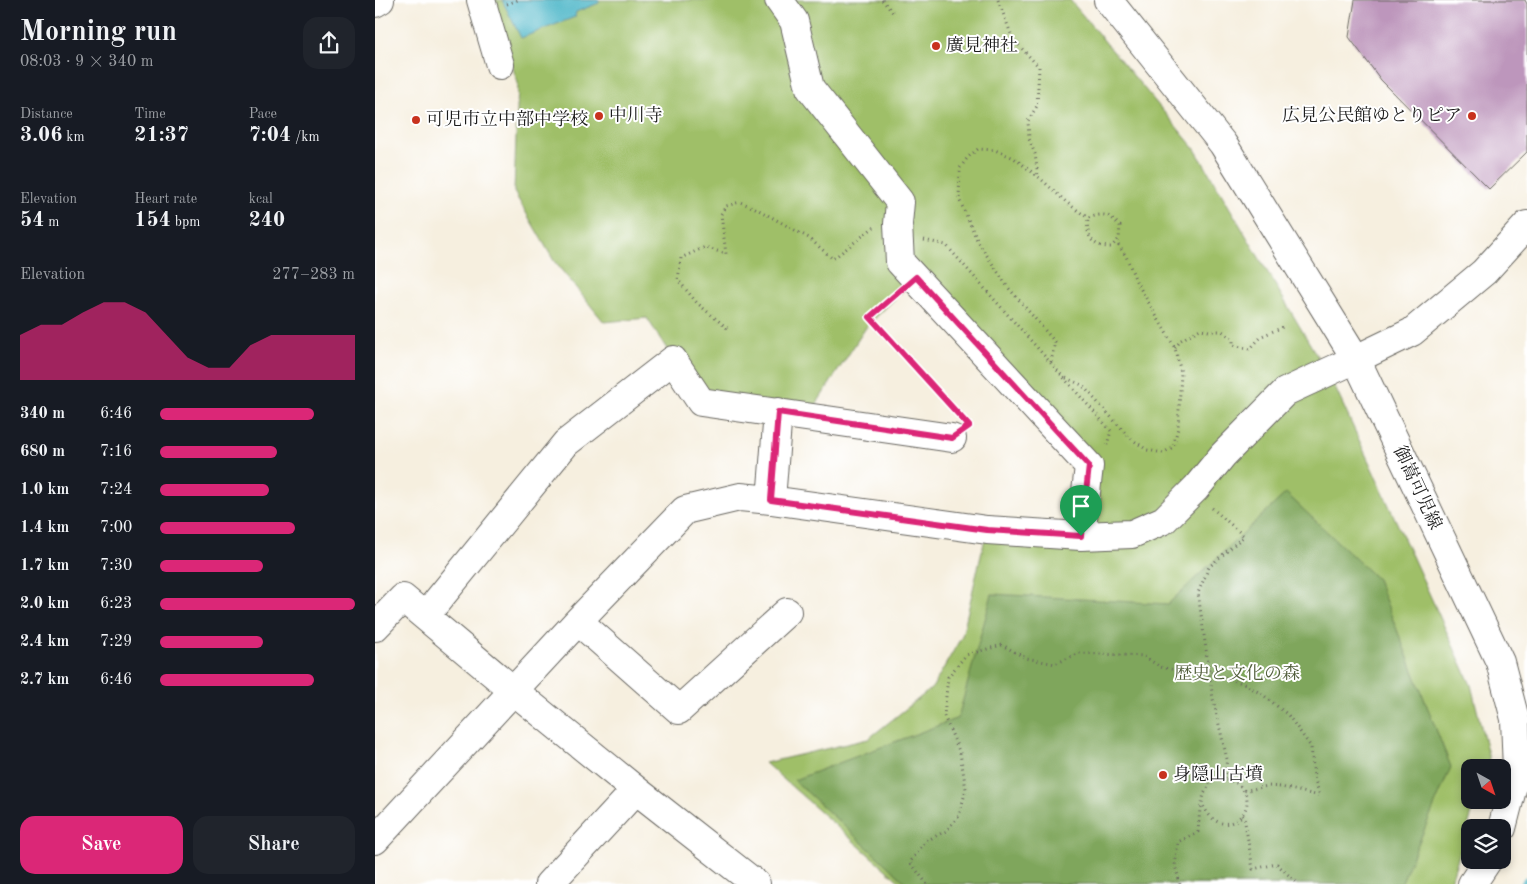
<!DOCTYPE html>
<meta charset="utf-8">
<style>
body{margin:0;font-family:"Old Standard TT","Noto Serif JP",serif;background:#20242c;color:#f1f3f6;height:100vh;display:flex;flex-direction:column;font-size:19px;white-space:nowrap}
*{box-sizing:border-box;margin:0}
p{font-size:16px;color:#9ea1a6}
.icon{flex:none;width:28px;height:28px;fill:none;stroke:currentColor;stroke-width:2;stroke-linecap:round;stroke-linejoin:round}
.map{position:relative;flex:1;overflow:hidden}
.sheet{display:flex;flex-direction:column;background:#171b24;width:375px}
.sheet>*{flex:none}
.needle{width:32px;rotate:140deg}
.tools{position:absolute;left:1086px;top:759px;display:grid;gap:10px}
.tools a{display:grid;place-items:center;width:50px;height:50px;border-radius:10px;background:#171b24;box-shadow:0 2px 8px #0003;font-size:25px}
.pin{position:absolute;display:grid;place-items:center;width:42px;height:42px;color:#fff;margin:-51px -21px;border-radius:50% 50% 50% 0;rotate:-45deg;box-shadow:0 0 5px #0007}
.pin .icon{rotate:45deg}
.round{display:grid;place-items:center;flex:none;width:52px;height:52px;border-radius:15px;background:#20242c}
.overview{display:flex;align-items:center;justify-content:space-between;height:85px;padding:0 20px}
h1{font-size:28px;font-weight:800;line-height:38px}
.metrics{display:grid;grid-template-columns:repeat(3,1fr);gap:8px;height:85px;padding:5px 20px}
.metrics div{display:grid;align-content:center}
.metrics b{font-size:21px;font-weight:800}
.metrics small{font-size:14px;font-weight:400}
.metrics p{font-size:14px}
.chart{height:140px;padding:10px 20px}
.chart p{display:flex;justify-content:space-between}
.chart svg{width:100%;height:90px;margin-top:5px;fill:#db2777;opacity:.7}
.cta{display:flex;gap:10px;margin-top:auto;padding:10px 20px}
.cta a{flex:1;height:58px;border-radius:15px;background:#db2777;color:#fff;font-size:20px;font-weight:800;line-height:58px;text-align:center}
.cta a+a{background:#20242c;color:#f1f3f6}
ul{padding:0 20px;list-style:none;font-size:16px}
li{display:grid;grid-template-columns:80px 60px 1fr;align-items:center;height:38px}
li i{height:12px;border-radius:6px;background:#db2777}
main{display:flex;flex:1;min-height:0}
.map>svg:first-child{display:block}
</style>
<main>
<section class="sheet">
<div class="overview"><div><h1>Morning run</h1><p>08:03 · 9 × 340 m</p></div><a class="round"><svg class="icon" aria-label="share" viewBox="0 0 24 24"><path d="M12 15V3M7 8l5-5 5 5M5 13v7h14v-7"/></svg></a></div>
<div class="metrics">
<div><p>Distance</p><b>3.06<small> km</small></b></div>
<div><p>Time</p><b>21:37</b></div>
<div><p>Pace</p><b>7:04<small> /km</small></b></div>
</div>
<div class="metrics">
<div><p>Elevation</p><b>54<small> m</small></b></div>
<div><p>Heart rate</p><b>154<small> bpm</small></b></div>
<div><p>kcal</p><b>240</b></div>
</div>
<div class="chart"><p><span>Elevation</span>277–283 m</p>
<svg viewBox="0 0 160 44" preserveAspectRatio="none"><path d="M0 44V22L10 17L20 17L30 11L40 6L50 6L60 11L70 22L80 33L90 38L100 38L110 27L120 22L130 22L140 22L150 22L160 22V44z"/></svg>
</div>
<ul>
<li><b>340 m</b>6:46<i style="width:79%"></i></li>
<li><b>680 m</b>7:16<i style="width:60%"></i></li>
<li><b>1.0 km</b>7:24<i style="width:56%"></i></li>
<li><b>1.4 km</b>7:00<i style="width:69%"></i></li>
<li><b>1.7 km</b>7:30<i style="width:53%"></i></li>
<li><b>2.0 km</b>6:23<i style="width:100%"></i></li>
<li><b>2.4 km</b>7:29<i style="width:53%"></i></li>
<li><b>2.7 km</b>6:46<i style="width:79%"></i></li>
</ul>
<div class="cta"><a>Save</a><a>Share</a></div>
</section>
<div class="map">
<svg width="1152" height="884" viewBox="0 0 1152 884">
<rect width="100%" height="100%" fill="#fff"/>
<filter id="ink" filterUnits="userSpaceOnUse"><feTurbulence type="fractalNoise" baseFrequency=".02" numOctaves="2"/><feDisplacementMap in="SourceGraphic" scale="10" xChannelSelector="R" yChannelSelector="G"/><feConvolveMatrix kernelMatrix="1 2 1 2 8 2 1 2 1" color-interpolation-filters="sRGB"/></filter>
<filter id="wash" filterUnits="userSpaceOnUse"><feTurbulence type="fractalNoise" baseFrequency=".0096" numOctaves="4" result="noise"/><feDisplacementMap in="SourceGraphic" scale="20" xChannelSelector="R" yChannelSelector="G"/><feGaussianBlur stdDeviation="1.12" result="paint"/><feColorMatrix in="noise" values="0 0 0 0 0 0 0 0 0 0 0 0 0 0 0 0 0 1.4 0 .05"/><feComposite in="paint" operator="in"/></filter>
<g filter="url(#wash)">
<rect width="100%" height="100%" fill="#f6efdf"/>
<path fill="#9fbf68" stroke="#5e6e42" d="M114,0H695L820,149L958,383L1096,685L1114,759L1111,767L1095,768V800H1101L1075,884H527L390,763L493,739L557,688L587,636L612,530L706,536L714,466L541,278L492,326L433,417L326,402L272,318L229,322L179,261L139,192L143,83Z"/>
<path fill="#7fa65c" stroke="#4e613c" d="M911,493L1002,579L1076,767L1026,884H532L419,780L583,718L617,594L793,604Z"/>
<path fill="#4bb6c8" stroke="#346972" d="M127,0H224V3L201,12L200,17L146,38Z"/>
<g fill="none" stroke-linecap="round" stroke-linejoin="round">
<path stroke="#4bb6c8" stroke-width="7" d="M1149,884L1152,880"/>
</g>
<g id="blocks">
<path fill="#bd96bc" d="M980,0H1150L1152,4V152L1114,189L1006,80L974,37Z"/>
</g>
</g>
<g filter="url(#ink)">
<use href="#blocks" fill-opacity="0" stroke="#686660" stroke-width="1"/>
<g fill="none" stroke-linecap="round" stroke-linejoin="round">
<g stroke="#686660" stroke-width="30">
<path id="minor" d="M106,0L125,65
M404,0L419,21L435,88L525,202L523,224L525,262L714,466L706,536
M0,3L5,0
M396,500L403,412
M50,616L191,443L298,360L326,402L577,438
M203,621L304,710L412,612
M0,627L28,598L139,691L261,790L381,884
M0,840L203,621L310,510L365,497L396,500L612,530L706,536L757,534L789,520L821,488L848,455L910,392L981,359L848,144L733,0
M174,884L261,790"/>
</g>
<g stroke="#686660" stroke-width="30">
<path id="major" d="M1127,828L1142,770L1140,719L1125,662L981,359L1037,332L1109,272L1152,225
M1097,884L1113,860"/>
</g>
<path stroke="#686660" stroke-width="3" stroke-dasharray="1 4" stroke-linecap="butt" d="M507,0L520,15
M623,0L638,39L664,67L662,106L653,121L654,139L660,154L663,176
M132,4L143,0
M549,240L571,245L736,431L731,448
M522,294L495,317L583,414
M352,328L322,303L303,280L306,258L330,247L351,254L346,214L351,206L365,202L380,208L434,238L458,259L499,227
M800,348L806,340L825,329L834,331H847L858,339V345L875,349L887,336L908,327
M676,362L680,342L632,286L603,242L584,199L585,168L593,157L603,149L620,150L639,158L666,179L691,202L713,218C729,213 733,213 745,226L744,239L736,247C716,247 711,236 713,218
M691,378L707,385L754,437L772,450L788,453L798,447L803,428L806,373L800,348L761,281L751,256L741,242
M837,508L869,536L834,567L823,593L838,699L852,759L849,780
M846,780C851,780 858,781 861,783C893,804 847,850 827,803L829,794L836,782Z
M867,815L869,817L878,869L902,864L923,884
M552,884L535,862L551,841L571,831L584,816L591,789L585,753L569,716L573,677L591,655L627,645L651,658L680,664L704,653L769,656L785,667L810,672H834L867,683L887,694L913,715L936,747L939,777L945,796L906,787L893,786L868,791
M805,884L800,865L803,842L823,832L825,808L827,805"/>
<use href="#minor" stroke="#fff" stroke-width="28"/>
<use href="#major" stroke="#fff" stroke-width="28"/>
</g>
</g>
<g fill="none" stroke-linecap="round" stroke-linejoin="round" filter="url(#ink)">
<g stroke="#fff" stroke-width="10">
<path id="route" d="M541,277L714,466L706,536L612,530L396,500L403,412L577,438L594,426L495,317Z"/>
</g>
<use href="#route" stroke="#db2777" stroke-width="6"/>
</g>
<g fill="#c8321e" stroke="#fff" stroke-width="2">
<circle cx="561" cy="46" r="5"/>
<circle cx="224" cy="116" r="5"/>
<circle cx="1097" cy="116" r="5"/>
<circle cx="41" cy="120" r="5"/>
<circle cx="788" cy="775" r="5"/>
</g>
<g text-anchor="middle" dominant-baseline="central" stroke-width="4" stroke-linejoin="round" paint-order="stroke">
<g font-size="18" fill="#1c1c1c" stroke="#fff" text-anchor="start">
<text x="571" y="46">廣見神社</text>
<text x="234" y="116">中川寺</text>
<text x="1087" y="116" text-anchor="end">広見公民館ゆとりピア</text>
<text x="51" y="120">可児市立中部中学校</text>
<text x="798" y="775">身隠山古墳</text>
</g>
<g font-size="18" fill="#1c1c1c" stroke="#fff">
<text transform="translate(1042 488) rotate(65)">御嵩可児線</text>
</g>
<g font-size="18" fill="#505d3a" stroke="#fff">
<text x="862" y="674">歴史と文化の森</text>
</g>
</g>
</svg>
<div class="tools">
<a><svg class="needle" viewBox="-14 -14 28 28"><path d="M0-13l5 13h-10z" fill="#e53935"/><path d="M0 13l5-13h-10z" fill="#9ea1a6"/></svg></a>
<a><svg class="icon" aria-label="layers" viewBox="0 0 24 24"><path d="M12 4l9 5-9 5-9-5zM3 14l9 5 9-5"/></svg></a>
</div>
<div class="pin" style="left:706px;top:536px;background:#1e9e55"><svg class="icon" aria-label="arrive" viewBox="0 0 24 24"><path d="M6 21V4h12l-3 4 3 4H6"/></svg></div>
</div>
</main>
